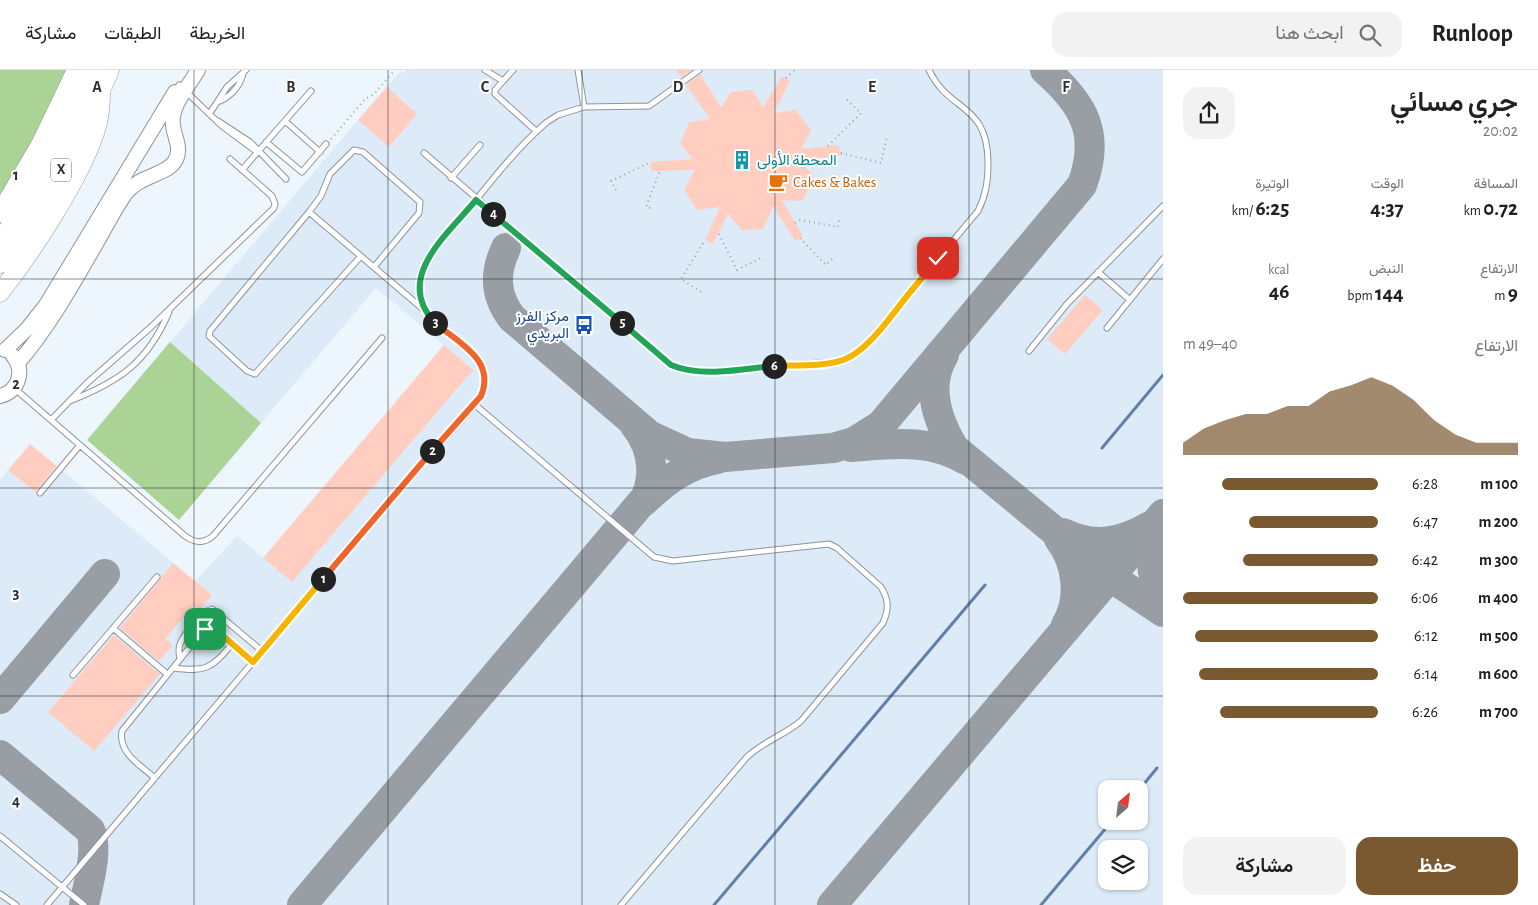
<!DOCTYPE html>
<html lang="ar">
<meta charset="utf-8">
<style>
body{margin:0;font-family:"Alegreya Sans",Vazirmatn,sans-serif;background:#f2f2f2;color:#202124;direction:rtl;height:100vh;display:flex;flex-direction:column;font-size:19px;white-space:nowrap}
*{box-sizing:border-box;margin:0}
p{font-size:16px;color:#757577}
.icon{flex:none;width:28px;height:28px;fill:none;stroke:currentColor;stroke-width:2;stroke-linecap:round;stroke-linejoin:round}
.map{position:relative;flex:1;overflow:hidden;direction:ltr}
.details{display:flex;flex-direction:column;background:#fff;width:375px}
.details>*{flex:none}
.needle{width:32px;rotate:28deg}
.controls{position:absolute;left:1098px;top:710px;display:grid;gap:10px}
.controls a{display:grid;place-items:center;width:50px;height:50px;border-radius:10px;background:#fff;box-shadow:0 1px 4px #0004;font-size:25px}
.pin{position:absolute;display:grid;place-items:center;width:42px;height:42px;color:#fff;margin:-21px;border-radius:10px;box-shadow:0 2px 8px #0006}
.km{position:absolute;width:25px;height:25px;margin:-12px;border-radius:50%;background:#222;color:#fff;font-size:14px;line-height:25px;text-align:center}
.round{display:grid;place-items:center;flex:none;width:52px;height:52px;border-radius:15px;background:#f2f2f2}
.summary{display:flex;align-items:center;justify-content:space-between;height:85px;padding:0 20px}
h1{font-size:28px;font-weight:600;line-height:38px}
.stats{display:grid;grid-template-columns:repeat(3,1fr);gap:8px;height:85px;padding:5px 20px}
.stats div{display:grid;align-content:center}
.stats b{font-size:21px;font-weight:600}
.stats small{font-size:14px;font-weight:400}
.stats p{font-size:14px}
.chart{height:140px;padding:10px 20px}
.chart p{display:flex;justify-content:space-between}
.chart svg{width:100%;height:90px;margin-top:5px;fill:#7a5930;opacity:.7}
.button{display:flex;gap:10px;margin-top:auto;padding:10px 20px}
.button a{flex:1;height:58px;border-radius:15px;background:#7a5930;color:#fff;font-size:20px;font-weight:600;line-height:58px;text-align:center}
.button a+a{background:#f2f2f2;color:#202124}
ul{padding:0 20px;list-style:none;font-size:16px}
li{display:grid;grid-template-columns:80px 60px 1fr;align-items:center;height:38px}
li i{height:12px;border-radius:6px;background:#7a5930}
header{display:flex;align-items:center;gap:30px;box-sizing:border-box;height:70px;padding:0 25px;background:#fff;border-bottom:1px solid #e0e0e0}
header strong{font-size:24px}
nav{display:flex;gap:28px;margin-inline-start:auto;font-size:18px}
.search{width:350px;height:45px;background:#f2f2f2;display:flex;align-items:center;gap:12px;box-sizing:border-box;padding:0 18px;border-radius:15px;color:#757577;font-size:19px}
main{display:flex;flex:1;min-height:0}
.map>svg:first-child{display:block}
</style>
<header>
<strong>Runloop</strong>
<div class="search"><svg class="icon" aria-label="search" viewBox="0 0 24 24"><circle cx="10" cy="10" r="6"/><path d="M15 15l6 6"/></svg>ابحث هنا</div>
<nav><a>الخريطة</a><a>الطبقات</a><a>مشاركة</a></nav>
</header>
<main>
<section class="details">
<div class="summary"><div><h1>جري مسائي</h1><p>20:02</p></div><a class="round"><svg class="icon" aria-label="share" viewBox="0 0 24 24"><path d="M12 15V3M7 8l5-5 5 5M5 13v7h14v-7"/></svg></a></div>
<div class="stats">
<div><p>المسافة</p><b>0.72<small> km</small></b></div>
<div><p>الوقت</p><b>4:37</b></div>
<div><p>الوتيرة</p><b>6:25<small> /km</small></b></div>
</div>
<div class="stats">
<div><p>الارتفاع</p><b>9<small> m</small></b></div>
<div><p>النبض</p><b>144<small> bpm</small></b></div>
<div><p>kcal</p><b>46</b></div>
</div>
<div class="chart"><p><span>الارتفاع</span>40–49 m</p>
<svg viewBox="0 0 160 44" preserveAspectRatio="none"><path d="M0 44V38L10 31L20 27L30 24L40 24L50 20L60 20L70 13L80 10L90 6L100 10L110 17L120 27L130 34L140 38L150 38L160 38V44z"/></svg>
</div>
<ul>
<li><b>100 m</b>6:28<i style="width:80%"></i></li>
<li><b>200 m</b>6:47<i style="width:66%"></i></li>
<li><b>300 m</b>6:42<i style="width:69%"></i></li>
<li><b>400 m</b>6:06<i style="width:100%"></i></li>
<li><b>500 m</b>6:12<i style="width:94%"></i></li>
<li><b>600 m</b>6:14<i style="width:92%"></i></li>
<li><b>700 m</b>6:26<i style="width:81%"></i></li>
</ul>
<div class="button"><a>حفظ</a><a>مشاركة</a></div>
</section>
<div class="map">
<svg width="1163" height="835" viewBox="0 0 1163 835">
<rect width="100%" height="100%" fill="#edf6fd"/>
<path fill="#dcebf7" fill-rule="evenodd" d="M406,0H1163V835H0V410L8,400L35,422L57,396L195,511L237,466L263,488L444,275L376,218L261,353L170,272L358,50L400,2L404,3ZM1106,719H1139V751H1106ZM1106,779H1139V811H1106Z"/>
<path fill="#abd396" d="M0,0H81L0,134Z
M170,272L261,353L179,450L87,370Z"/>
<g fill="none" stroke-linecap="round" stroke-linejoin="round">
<path stroke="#627fa9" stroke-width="3" d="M1102,378L1163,305
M1139,720L1157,698
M714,835L985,515
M1041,835L1112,751"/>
<path stroke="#989ea4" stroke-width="30" d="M506,178C494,203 495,226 512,248L649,365L688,383L725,387L833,378L854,372L881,355L1082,115C1101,64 1084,34 1045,0
M944,285C925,316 937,350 954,378L1109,506L1163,542
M851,377C892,374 929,368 966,390
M642,433C665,411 686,395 717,389
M1161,450C1148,476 1149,505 1163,530
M1063,463C1094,478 1121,473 1150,456
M1059,469C1077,492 1082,529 1066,555
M0,629L105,504
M0,685L90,760C99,778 88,815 84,835
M302,835L646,427C656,401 651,375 634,354
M832,835L1163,444"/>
</g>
<path fill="#ffcec0" d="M676,0H692L681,7Z
M700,4L721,37L731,22L752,20L763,37L782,6L790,11L774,43L796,40L811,60L801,79L838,75L842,85L800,91L814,106L803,131L782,130L803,166L795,171L773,136L763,159L742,160L728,144L713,174L705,170L720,137L697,140L684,120L695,100L651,101V92L693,89L680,74L689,52L710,49L686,15Z
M387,17L417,44L389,77L358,50Z
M1085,225L1103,240L1065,284L1047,269Z
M444,275L473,300L292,512L263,488Z
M30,374L57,396L35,422L8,400Z
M173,493L212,525L199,540L194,535L165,569L173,575L159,591L120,558Z
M114,565L160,604L94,681L48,642Z"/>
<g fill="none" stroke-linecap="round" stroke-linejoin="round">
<g stroke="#8d959b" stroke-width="7">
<path id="lane" d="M485,0L503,11
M513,0L495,20V24L536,61
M578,0L584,37
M179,15L222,56L257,82
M220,31C231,26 240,16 243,4
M210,43L227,17L246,0
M218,51L250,72L286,109
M285,51L320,82
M266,72L302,102L326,74
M424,83L671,295L699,302L832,292L849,287L864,277L978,141C986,125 988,111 988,93C988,32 949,43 929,0
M242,100L311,21
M451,108L480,75
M309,142L423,239
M361,186L255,304L247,301L209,266L210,261L309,142L321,126L330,104L354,80L363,82L420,132L419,143L374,197
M1098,202L1130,230
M1107,258L1163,189
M1029,281L1067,234L1163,136
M14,318L185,466C195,473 203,474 213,466L382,268
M70,331C120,311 147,293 169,242
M474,334L654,487L673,491L829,474L837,478L881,517C889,530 889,539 883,553L801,651C783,666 762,672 746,688L621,835
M51,350L87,313L151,257L274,138L275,134L272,126L230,89
M40,423L80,375
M113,558L167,604
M180,589C179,584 178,579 180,574C184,564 202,542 212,539L262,581
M173,598C206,602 211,599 232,574
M73,605L157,507
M155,708C140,695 118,683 122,661L202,562L209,558H214L253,592
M0,766L84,835
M0,824L16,835
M47,835L420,395C434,379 481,334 485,316C494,277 421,263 419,222C418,211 420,202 425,192C433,178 448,164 459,151C486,118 514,80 547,52L558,45L584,37L649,36L699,0"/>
</g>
<g stroke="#8d959b" stroke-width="16">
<path id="secondary" d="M5,280L27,259L46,235L175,22
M18,293C48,258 70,219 93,179C104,161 113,141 126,123C140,105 167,105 175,91C184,76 170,62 173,47C175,31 190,14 198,0
M0,326C19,321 25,301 13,286"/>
</g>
<g stroke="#8d959b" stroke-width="19">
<path id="highway" d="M0,143L41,73L76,0
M0,172L52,87L92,0
M0,194C45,135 82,68 110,0
M0,223C32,182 81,108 96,60C100,48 101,35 101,22"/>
</g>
<path stroke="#9aa0a5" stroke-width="2" stroke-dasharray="1 4" stroke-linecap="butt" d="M786,8L795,0
M331,69L365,29L373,25L395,0
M828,76L861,43L846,29
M841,83L881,93L887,66
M616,120L611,111L651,92
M650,138L646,137L660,101
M795,153L800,150L838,157L839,150
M719,164L737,200L763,187
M800,168L826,195L835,186
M701,222L681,209L705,170"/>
<use href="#lane" stroke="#fff" stroke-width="5"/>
<use href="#secondary" stroke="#fff" stroke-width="14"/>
<use href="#highway" stroke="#fff" stroke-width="18"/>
</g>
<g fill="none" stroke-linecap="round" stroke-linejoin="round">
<g stroke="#fff" stroke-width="10">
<path id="split-1" d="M205,559L214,558L253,592L323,509"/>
</g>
<g stroke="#fff" stroke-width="10">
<path id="split-2" d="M323,509L432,381"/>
</g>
<g stroke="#fff" stroke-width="10">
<path id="split-3" d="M432,381L481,326C496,290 459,273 435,253"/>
</g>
<g stroke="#fff" stroke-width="10">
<path id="split-4" d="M435,253C393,208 447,165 476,130L493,144"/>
</g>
<g stroke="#fff" stroke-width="10">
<path id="split-5" d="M493,144L622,253"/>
</g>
<g stroke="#fff" stroke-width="10">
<path id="split-6" d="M622,253L671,295C702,308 741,299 774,296"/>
</g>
<g stroke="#fff" stroke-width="10">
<path id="split-7" d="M774,296C796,295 822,297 843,290C869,281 894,241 912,220"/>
</g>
<g stroke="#fff" stroke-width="10">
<path id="split-8" d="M912,220L938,188"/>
</g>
<use href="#split-1" stroke="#f5b400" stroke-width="6"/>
<use href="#split-2" stroke="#f0652b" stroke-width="6"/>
<use href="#split-3" stroke="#f0652b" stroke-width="6"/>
<use href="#split-4" stroke="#22a559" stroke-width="6"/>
<use href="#split-5" stroke="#22a559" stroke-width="6"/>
<use href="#split-6" stroke="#22a559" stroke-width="6"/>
<use href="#split-7" stroke="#f5b400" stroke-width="6"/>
<use href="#split-8" stroke="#f5b400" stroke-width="6"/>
</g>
<path fill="none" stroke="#2c2f32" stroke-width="1" stroke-opacity="0.55" d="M194,0V835M388,0V835M582,0V835M775,0V835M969,0V835M0,209H1163M0,418H1163M0,626H1163"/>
<defs>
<g id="building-bare" transform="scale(1.5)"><path d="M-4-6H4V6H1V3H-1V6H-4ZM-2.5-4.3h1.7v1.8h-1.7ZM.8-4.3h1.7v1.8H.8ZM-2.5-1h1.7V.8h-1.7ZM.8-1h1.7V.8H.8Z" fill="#0f9aa8" stroke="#fff" stroke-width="2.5" paint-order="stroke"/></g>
<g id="cafe-bare" transform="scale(1.5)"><path d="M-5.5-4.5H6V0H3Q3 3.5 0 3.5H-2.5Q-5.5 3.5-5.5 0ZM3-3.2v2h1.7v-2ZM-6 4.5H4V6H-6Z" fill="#e8710a" stroke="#fff" stroke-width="2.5" paint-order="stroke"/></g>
<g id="bus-bare" transform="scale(1.5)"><path d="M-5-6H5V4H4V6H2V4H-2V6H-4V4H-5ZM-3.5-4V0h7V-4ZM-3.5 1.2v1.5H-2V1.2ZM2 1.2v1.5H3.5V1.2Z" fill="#1a4fb4" stroke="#fff" stroke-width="2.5" paint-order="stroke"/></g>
</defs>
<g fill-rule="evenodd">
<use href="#building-bare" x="742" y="90"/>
<use href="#cafe-bare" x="778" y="112"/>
<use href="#bus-bare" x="584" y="255"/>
</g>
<g text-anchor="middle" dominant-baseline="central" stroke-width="4" stroke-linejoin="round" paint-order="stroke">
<rect fill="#fff" stroke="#6b6d70" stroke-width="1" x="51" y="88.5" width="20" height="23" rx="4"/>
<g font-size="14" font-weight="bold" fill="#2c2f32">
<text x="61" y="100">X</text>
</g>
<g font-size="15" fill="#0d838f" stroke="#fff" text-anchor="start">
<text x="757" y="90">المحطة الأولى</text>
</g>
<g font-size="15" fill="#c56008" stroke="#fff" text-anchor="start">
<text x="793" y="112">Cakes &amp; Bakes</text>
</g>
<g font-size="15" fill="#164399" stroke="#fff" text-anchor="end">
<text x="569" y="246">مركز الفرز<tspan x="569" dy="17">البريدي</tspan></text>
</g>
</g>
<g font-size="16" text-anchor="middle" font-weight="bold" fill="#2c2f32" stroke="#fff" stroke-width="4" stroke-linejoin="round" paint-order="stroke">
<text x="97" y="22">A</text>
<text x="291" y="22">B</text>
<text x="485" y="22">C</text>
<text x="678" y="22">D</text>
<text x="872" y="22">E</text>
<text x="1066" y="22">F</text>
<text x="16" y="110">1</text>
<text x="16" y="319">2</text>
<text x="16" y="528">3</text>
<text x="16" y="736">4</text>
</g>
</svg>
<div class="controls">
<a><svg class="needle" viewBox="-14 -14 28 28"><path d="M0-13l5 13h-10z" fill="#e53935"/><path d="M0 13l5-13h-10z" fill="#757577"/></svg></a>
<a><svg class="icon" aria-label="layers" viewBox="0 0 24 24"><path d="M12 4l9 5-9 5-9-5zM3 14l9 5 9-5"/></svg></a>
</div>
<div class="pin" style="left:205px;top:559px;background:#1e9e55"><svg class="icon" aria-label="arrive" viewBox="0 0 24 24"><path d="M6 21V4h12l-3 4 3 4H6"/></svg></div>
<div class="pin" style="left:938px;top:188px;background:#d93025"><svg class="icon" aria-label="check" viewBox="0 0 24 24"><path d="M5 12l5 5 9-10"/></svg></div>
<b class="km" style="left:323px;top:509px">1</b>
<b class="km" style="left:432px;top:381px">2</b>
<b class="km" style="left:435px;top:253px">3</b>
<b class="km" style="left:493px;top:144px">4</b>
<b class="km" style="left:622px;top:253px">5</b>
<b class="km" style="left:774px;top:296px">6</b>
</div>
</main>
